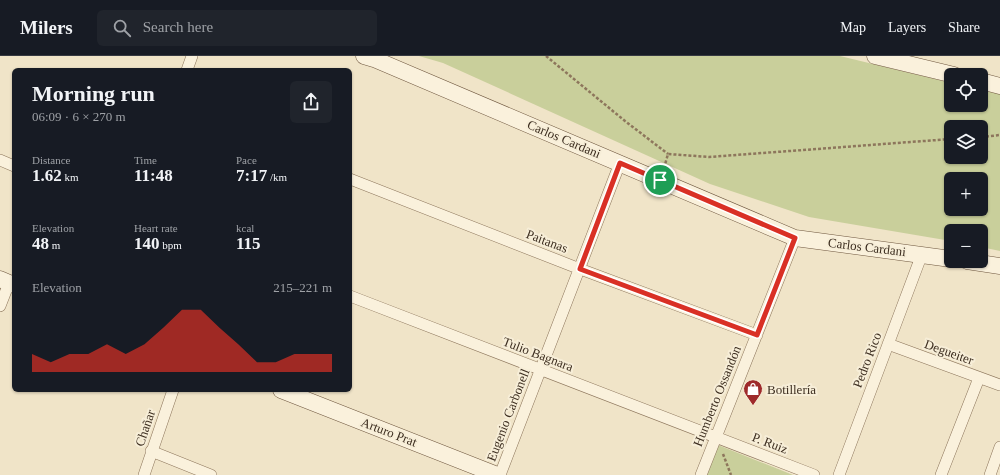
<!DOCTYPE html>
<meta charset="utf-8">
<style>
body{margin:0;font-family:Georgia,serif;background:#20242c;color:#f1f3f6;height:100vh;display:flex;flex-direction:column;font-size:15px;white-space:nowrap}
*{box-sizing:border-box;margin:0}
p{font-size:13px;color:#9ea1a6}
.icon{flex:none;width:22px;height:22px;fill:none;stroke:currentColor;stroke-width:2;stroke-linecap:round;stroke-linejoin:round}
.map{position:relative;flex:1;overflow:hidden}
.panel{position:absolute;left:12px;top:12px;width:340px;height:324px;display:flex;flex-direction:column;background:#171b24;border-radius:6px;box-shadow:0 1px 3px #0004}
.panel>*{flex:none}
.buttons{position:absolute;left:944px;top:12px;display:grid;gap:8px}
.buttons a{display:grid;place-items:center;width:44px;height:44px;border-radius:6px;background:#171b24;box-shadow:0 1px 3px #0004;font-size:20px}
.pin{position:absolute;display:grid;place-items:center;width:34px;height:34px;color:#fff;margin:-17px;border:2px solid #fff;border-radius:50%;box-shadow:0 1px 4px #0007}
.round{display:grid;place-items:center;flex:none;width:42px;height:42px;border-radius:6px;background:#20242c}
.headline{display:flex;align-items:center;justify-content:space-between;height:68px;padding:0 20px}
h1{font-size:22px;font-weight:700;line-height:30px}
.figures{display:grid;grid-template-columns:repeat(3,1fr);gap:6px;height:68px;padding:4px 20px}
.figures div{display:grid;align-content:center}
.figures b{font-size:17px;font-weight:700}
.figures small{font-size:11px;font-weight:400}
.figures p{font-size:11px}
.chart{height:112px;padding:8px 20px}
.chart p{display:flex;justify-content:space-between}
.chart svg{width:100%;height:72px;margin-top:4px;fill:#d93025;opacity:.7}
header{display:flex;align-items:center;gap:24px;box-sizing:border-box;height:56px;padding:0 20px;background:#171b24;border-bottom:1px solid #363941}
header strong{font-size:19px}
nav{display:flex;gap:22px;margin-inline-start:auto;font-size:14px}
.search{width:280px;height:36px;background:#20242c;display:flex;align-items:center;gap:10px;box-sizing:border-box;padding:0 14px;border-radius:6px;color:#9ea1a6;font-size:15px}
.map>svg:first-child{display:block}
</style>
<header>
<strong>Milers</strong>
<div class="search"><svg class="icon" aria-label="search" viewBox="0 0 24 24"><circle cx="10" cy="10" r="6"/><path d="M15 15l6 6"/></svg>Search here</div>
<nav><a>Map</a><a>Layers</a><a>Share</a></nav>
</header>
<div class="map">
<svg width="1000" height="419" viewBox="0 0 1000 419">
<rect width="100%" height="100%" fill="#f0e4c8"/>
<path fill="#c9cf9b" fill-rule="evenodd" d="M419,0H840L951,27V49H981V34L1000,38V195L981,191V175H951V185L809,161L710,128L443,7ZM951,71H981V101H951ZM951,123H981V153H951Z
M718,389L793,419H706Z"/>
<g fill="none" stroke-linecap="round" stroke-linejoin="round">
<g stroke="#8d765c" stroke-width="12">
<path id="minor" d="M187,14L192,0
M0,104L14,110
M350,123L580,213L757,279
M350,240L814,419
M0,250L9,227
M888,288L1000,329
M151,395L211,419
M144,419L173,334
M500,419L620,107
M701,419L795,182
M839,419L922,198
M941,419L979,322
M990,419L1000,391"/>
</g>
<g stroke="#6f573f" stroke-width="17">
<path id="secondary" d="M364,0L374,3L795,182L951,203
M875,0L954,19
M981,25L1000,30
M967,205L1000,210
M0,223L14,229
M281,334L497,419"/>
</g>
<path stroke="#8d765c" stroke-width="2.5" stroke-dasharray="3 2" stroke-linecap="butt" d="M546,0L625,65L668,98
M981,81L1000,79
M664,112L668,98L709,101L951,83
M723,398L731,419"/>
<use href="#minor" stroke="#faf1dc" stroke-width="11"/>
<use href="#secondary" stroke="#faf1dc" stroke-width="16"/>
</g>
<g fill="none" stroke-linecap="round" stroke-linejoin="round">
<g stroke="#fff" stroke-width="8">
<path id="route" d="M620,107L795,182L757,279L580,213Z"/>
</g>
<use href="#route" stroke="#d93025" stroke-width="5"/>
</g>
<defs>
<g id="shop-pin" transform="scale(1)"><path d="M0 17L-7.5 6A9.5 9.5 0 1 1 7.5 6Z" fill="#9e2a2b" stroke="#f7eed8"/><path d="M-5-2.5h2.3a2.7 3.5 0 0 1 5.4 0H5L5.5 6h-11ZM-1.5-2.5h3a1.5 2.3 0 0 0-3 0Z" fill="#fff"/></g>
</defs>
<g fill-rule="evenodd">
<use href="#shop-pin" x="753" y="333"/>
</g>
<g text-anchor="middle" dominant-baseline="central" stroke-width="4" stroke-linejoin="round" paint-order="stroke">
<g font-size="13" fill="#3d2e20" stroke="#f7eed8">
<text transform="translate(564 83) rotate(23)">Carlos Cardani</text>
<text transform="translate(547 185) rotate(21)">Paitanas</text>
<text transform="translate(867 191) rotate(7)">Carlos Cardani</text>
<text transform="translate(949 296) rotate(20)">Degueiter</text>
<text transform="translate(538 298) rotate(21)">Tulio Bagnara</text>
<text transform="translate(867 304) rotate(-69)">Pedro Rico</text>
<text transform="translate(717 340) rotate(-68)">Humberto Ossandón</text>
<text transform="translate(508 359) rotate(-69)">Eugenio Carbonell</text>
<text transform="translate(145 372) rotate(-71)">Chañar</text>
<text transform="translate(389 376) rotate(21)">Arturo Prat</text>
<text transform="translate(770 387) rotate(21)">P. Ruiz</text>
</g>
<g font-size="13" fill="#3d2e20" stroke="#f7eed8" text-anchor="start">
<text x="767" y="333">Botillería</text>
</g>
</g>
</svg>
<div class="buttons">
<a><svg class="icon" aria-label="locate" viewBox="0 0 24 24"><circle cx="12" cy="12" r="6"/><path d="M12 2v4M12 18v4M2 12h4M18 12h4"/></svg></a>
<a><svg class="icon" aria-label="layers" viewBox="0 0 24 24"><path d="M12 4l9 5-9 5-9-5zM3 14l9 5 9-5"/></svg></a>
<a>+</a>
<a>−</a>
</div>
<div class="pin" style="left:660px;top:124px;background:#1e9e55"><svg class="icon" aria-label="arrive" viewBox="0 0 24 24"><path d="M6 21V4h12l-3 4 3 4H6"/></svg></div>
<section class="panel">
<div class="headline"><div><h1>Morning run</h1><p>06:09 · 6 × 270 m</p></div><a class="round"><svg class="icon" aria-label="share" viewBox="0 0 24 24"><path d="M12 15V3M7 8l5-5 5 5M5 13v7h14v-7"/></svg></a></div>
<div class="figures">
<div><p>Distance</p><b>1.62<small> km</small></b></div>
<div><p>Time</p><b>11:48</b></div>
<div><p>Pace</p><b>7:17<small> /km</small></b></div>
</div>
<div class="figures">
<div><p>Elevation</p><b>48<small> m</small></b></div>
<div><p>Heart rate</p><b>140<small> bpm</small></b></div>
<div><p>kcal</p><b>115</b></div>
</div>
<div class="chart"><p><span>Elevation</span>215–221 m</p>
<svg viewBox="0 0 160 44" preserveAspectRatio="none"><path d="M0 44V33L10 38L20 33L30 33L40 27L50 33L60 27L70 17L80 6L90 6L100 17L110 27L120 38L130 38L140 33L150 33L160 33V44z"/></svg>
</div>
</section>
</div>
